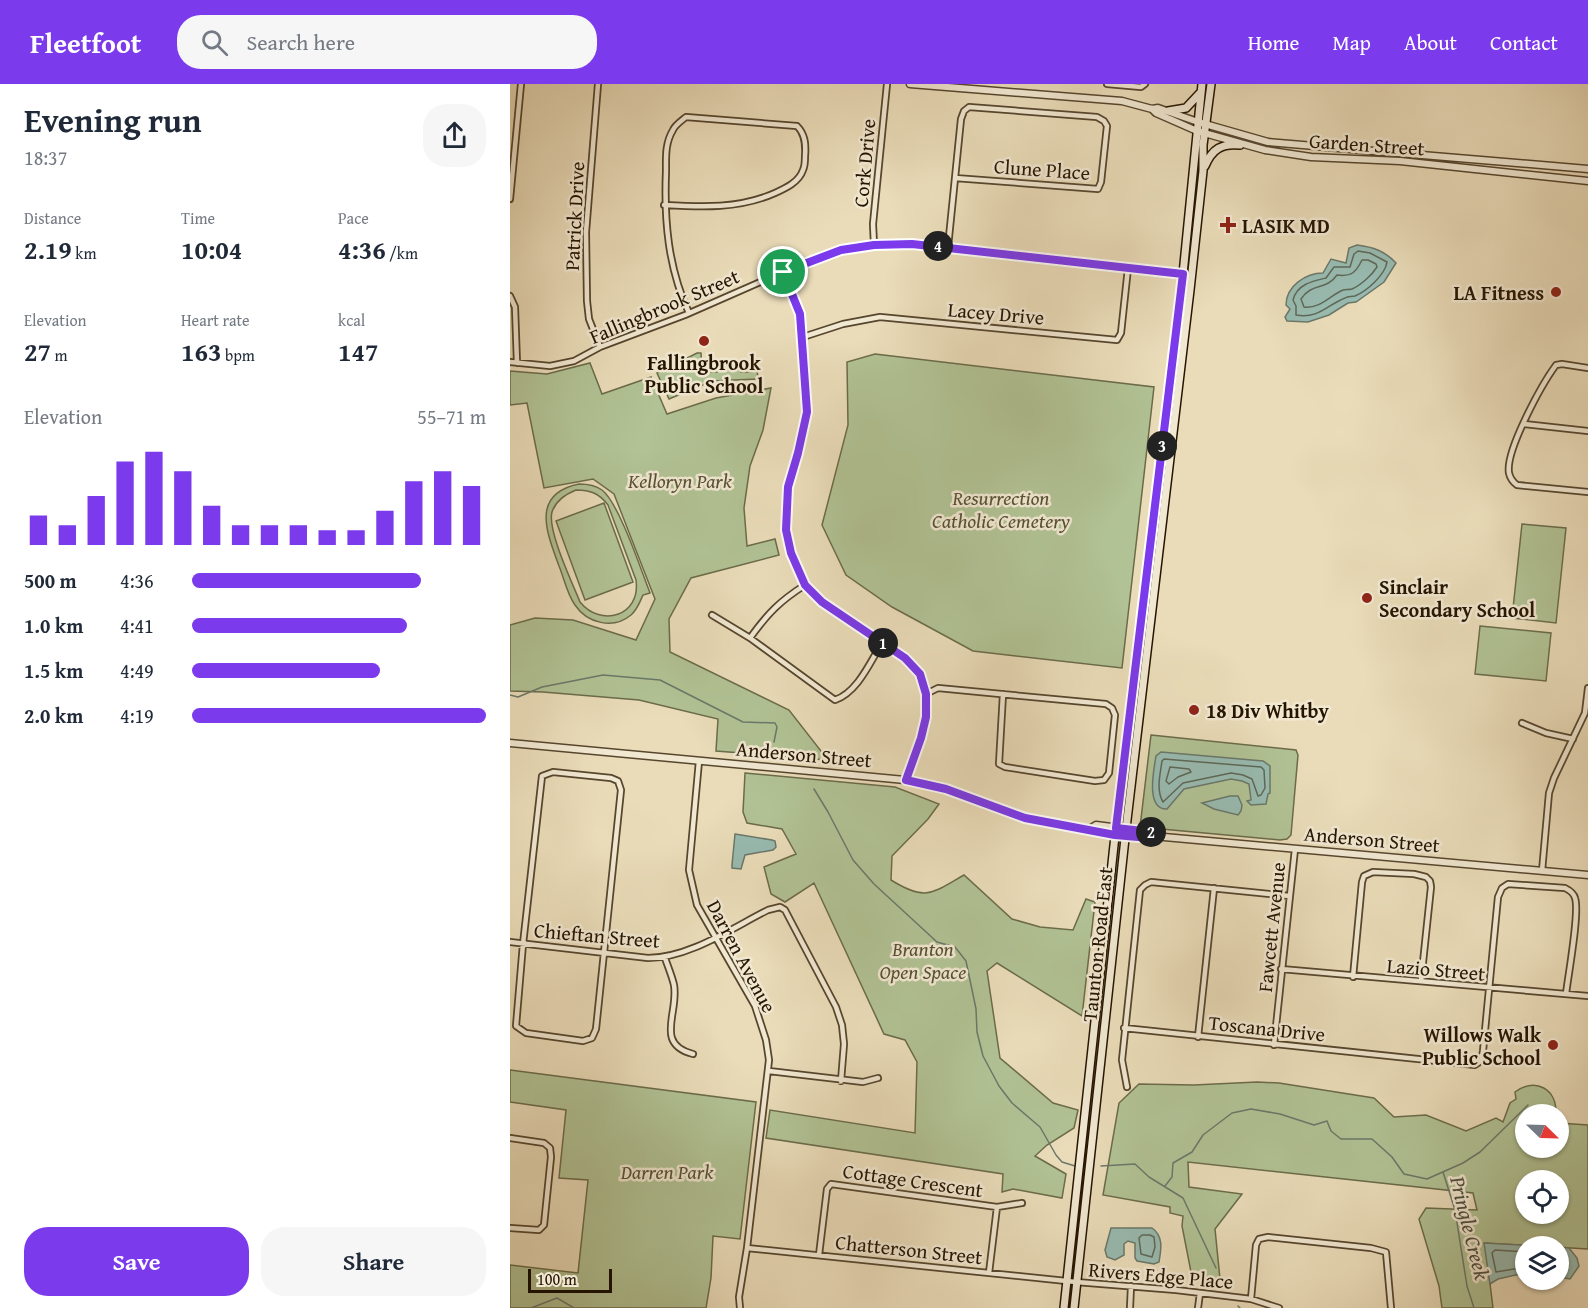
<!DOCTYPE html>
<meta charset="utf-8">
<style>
body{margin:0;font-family:"Gentium Book Plus",serif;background:#f6f6f7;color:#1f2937;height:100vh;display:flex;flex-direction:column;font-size:22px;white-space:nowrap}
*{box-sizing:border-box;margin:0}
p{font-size:20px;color:#747a83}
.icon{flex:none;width:33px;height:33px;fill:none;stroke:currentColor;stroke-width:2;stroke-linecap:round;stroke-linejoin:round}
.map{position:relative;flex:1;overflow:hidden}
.sheet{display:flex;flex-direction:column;background:#fff;width:510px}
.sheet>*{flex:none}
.needle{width:39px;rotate:113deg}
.fabs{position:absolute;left:1005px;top:1020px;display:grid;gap:12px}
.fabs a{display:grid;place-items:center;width:54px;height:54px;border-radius:50%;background:#fff;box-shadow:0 2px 4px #0004;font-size:30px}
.scale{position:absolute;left:18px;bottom:15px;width:84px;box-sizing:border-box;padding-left:6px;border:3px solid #251400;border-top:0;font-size:16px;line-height:21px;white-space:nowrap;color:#251400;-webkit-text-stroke:4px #f1e8d2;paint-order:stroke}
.pin{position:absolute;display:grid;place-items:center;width:51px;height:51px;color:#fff;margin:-26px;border:3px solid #fff;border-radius:50%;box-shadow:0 2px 6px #0007}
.km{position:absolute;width:30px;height:30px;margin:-15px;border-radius:50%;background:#222;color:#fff;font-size:16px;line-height:30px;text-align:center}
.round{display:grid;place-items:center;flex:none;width:63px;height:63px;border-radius:24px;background:#f6f6f7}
.summary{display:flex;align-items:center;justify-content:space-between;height:102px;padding:0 24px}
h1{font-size:33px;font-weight:800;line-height:45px}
.figures{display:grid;grid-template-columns:repeat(3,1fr);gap:9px;height:102px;padding:6px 24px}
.figures div{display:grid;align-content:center}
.figures b{font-size:26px;font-weight:800}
.figures small{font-size:16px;font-weight:400}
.figures p{font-size:16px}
.chart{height:168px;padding:12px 24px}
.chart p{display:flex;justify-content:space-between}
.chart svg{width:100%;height:108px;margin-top:6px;stroke:#7c3aed;stroke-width:6}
.primary-button{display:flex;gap:12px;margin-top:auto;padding:12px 24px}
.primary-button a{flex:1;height:69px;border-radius:24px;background:#7c3aed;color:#fff;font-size:24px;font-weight:800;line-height:69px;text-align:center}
.primary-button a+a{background:#f6f6f7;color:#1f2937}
ul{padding:0 24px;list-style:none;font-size:20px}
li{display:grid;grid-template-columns:96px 72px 1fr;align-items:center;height:45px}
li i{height:15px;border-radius:8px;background:#7c3aed}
header{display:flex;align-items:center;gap:36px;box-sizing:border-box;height:84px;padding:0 30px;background:#7c3aed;color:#fff}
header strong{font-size:28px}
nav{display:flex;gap:33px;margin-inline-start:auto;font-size:21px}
.search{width:420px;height:54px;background:#f6f6f7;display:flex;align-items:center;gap:15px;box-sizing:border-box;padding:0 21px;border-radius:24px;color:#747a83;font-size:22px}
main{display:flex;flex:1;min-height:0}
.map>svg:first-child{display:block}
</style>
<header>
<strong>Fleetfoot</strong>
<div class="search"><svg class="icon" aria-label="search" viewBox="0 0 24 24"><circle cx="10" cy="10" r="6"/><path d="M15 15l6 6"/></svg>Search here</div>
<nav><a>Home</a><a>Map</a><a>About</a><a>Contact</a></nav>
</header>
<main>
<section class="sheet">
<div class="summary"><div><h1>Evening run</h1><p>18:37</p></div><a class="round"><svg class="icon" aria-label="share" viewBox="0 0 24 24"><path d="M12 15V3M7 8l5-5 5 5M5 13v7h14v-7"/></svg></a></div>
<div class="figures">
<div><p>Distance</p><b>2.19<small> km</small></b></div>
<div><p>Time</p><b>10:04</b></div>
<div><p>Pace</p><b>4:36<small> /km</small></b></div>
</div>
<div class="figures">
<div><p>Elevation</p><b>27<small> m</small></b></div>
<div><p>Heart rate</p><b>163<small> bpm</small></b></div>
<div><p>kcal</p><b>147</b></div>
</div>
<div class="chart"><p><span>Elevation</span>55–71 m</p>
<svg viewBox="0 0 160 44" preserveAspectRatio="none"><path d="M5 44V32M15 44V36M25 44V24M35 44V10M45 44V6M55 44V14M65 44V28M75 44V36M85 44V36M95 44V36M105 44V38M115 44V38M125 44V30M135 44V18M145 44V14M155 44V20"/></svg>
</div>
<ul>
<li><b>500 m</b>4:36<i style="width:78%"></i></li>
<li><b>1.0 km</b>4:41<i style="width:73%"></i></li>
<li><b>1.5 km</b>4:49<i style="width:64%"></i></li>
<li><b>2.0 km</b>4:19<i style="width:100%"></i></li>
</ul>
<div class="primary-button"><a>Save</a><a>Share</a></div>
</section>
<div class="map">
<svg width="1078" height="1224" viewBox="0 0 1078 1224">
<rect width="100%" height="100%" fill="#eadcb9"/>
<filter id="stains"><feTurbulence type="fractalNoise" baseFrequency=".00333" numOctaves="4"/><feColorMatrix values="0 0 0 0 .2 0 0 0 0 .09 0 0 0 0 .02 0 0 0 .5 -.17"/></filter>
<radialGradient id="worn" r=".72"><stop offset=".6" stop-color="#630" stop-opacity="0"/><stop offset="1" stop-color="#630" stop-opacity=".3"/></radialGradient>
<path fill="#b1c294" stroke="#6b6b4a" stroke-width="1.5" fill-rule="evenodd" d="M187,269H191L192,285H196V288H207L208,282L231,280V288H242V285H247L248,295L202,297L159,315L147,289Z
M365,270L644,303L612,584L463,567L382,523L336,491L312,441L338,341L337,278Z
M80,279L92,310L141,293L157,330L206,314L261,304L253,346L240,382L234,424L237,462L265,455L269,471L181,494L159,535L160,568L279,626L318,676L206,667L208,635L129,616L33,608L0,607V541L25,534L63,536L126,556L145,515L104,410L83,395L34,404L17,319L0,321V287L37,290Z
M69,400C77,400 85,401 92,406C109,419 131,486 140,509L133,511C130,518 127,526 121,531C103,546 77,539 65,521C57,510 54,494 49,482C37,449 20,410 69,400ZM66,406C80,406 89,409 98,421L126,496C131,532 91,544 70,518C62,498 37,446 42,428C46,416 56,410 66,406Z
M94,419L123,498L75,516L46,437Z
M1012,440L1056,444L1046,539L1002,534Z
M970,542L1041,549L1036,597L965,590Z
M641,651L786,666L788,671L781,751L777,755L770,756L630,743Z
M235,689L385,703L429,720L418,735L382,772L381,796C416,818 422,809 454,791L502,835L530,843L563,846L576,815L585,818L572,932L487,879L477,887L490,974L543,1019L568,1026L564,1044L537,1061L525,1072L556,1090L552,1114L503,1105L492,1108L493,1090L256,1054L260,1026L405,1049L407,978L395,956L374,950L304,799L275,818L261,810L254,783L286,770L272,745L237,739L233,728Z
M0,986L246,1018L230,1155L203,1152L201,1194L196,1224H0V1181L68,1189L78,1096L49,1094L56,1026L0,1018Z
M747,998L769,999L864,1014L884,1033L916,1031L956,1047L986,1034L993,1038L1000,1019L1006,1015L1005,1008C1026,993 1047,1005 1046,1030H1016V1064H1048L1049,1039L1078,1041V1165L975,1159L983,1224H932L929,1202L909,1135L916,1124L967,1126L963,1109L678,1078L679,1103L732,1110L705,1145L710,1195L700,1194L696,1197L682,1193L672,1142L673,1132L660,1129V1123L593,1111L609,1019L629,1000L684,1001ZM1016,1096H1048V1130H1016Z"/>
<path fill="#98bbb1" stroke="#6a786a" stroke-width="1.5" d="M847,161C863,163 875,167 886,179L874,198L846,218L838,219L819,231L798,238L777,237L775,233L780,225L776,221C776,202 796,189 813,189L821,175L836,179L839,164Z
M651,668L753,677L760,682V709L758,710L756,720L741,721L737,717L741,716L739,700L732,697L721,695L674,705L657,725C635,726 644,685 646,672Z
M720,712H728L732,721L731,727L728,731L704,725L692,719Z
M225,750L262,756L265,757L266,763L263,766L235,771L231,785L222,784V781Z
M601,1144H642C654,1152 651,1166 649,1178L644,1180L627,1177L625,1174V1159L618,1157L614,1160V1171L605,1176L597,1173L595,1166Z
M974,1159L1032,1162H1016L1015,1189L988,1195L980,1200Z
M1049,1163L1059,1164L1067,1174L1069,1182L1060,1195L1049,1193Z"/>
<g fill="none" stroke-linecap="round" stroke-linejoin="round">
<path stroke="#5e6858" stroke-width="1.5" d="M848,167L860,169L877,178C875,191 857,207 845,212C841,213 838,212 835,214C817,221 809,235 786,231V222L783,216C787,200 803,197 816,194L824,183H840L844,170Z
M852,176H858L866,180L867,183C862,191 851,201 842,205C839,206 835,205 833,206C819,212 810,225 794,223L791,215C802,198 816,207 827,191C842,193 846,188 852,176Z
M654,675L751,683L754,686L755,704L751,711L748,712L742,695L733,691L721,689L673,699L653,718C646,706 650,691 652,677Z
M660,683L679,685L681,688L668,693L659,700L656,697Z
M632,1151H640L644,1153L645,1163L642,1173L631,1170L629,1154Z
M1016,1168L985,1166L982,1169L986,1188L1016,1183"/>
<path stroke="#6a786a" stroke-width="1.5" d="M0,611L8,613L32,603L93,591L150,596L233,638L265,639L267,643L264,658
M304,705L318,728L343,776L364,800L427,858L445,863L456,877L466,925L467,948L473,972L489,1002L502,1019L530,1043L546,1071L552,1078L565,1082
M591,1082L625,1080L639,1093L673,1114L706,1184
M933,1088L945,1126L957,1202L964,1224
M655,1102L662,1093L663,1079L682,1068L693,1051L722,1029L741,1025L770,1030L804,1041L817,1037L821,1047L831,1055H862L882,1073L894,1090L917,1095L953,1079L970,1068L1018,1021
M728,1222L730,1224
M21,1224L47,1214L64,1224"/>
<g stroke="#56462e" stroke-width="8">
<path id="minor" d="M88,0L76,148L77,217L79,235L90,263
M597,0L631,3L635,0
M0,115L11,0
M154,121C192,123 229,125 265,109C276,104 289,98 293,86C295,82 295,76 295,72C296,60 295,50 287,42L176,33C171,37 165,41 163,46C155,59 156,73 156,87C154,136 158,184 179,229
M364,161L363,140L377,0
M438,163L451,35L454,27L459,23L587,33L594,37L597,42L591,98L588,105L445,94
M273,188C279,202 286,216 290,231C294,251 294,273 295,294C295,306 298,319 296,330C289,377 266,421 281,469C287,487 297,506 312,518C343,545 407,565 416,609C422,637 405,670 395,696
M0,212L5,223L7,279
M293,253L333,240L370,233L607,256L611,249L618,184
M0,278L40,282L64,277L90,263L175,231L273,188L331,166L364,161L402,160L438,163L673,190
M1078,284L1052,280L1046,281C1032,300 995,367 999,389C1000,394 1003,398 1007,401L1078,408
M1014,340L1078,347
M202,531L240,554L325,616C348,608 360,578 372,559
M240,554C258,529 270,517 295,501
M416,610L428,604L596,620L602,624L605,631L599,689L594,696L585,697L495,683L489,680L493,610
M1012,639L1036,649L1063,655
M189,677L179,786L187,821L245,922L256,956L259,976L237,1164L229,1213L230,1224
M43,688L101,694L108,697L111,706L86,945L82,954L73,957L16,949L6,942L13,860L32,692Z
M1032,787L1039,709L1044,694L1075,629L1078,604
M0,858L138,874C179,874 222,844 258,826L270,823L275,826L326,923L332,941L334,960L331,997
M155,874C158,883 162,892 164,901C169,929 144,960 183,970
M771,885L1078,912
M843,893L852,798L854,792L863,788L904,790L916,793L920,797L921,803L911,897
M614,944L965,981L971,977L973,967L988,813L992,804L998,800L1055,804C1059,806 1064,809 1065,814C1070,828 1058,892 1056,910
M688,953L704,804
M764,961L785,765
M259,987L353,998L368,994
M617,1003L612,976L630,806L635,801L641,798L779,812
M0,1054L34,1059L40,1064L41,1073L34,1141L29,1146L0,1144
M237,1164L566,1198L666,1206L741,1215L769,1224
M309,1171L317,1105L321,1100L487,1123L512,1119
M479,1189L487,1123
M741,1215L746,1161L749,1155L758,1153L861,1164L876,1168L881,1224
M620,1224L621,1202
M688,1224L690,1209"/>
</g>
<g stroke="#56462e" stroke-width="9">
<path id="tertiary" d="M400,0L612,17L642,25L648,24L688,38L758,58L1078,85
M642,25L646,29L687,47L755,66L801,73L890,77L1078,97
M0,659L395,696L436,705L515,734L623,753L640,754L643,752L1078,791
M580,745L586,741L641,748L643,752"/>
</g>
<g stroke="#251400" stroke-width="10">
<path id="secondary" d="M658,27L676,24L691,8
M695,82C702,65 712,59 730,61
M554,1224L604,761L673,190L692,0
M564,1224L617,736L680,206L693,87V61L701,0"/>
</g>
<use href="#minor" stroke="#f1e8d2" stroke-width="4.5"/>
<use href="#tertiary" stroke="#f1e8d2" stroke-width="6"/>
<use href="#secondary" stroke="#f1e8d2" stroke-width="7"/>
</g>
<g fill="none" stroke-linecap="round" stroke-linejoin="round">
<g stroke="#fff" stroke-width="12">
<path id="route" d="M402,160L673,190L606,744L641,748L644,752L640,754L605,751L515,734L436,705L396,696L411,654L416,633V610L410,590L395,574L312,518L295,501L281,469L276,446L278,403L288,369L297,328L290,230L273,188L331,166L364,161Z"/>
</g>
<use href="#route" stroke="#7c3aed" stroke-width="8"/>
</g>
<g fill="#8f2418" stroke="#f1e8d2" stroke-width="2">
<path d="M715 132h6v6h6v6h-6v6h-6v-6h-6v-6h6z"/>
<circle cx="1046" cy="208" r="6"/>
<circle cx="194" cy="257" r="6"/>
<circle cx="857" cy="514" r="6"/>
<circle cx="684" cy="626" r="6"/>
<circle cx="1043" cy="961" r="6"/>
</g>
<g text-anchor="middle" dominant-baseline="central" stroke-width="5" stroke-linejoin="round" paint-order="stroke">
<g font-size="20" fill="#251400" stroke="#f1e8d2">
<text transform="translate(857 60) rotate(4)">Garden Street</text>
<text transform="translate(354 79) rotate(-85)">Cork Drive</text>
<text transform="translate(532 85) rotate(4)">Clune Place</text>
<text transform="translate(64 132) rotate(-87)">Patrick Drive</text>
<text transform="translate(154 222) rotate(-23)">Fallingbrook Street</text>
<text transform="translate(486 229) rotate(5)">Lacey Drive</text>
<text transform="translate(294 670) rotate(5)">Anderson Street</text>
<text transform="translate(862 755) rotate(5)">Anderson Street</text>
<text transform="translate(761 843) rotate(-84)">Fawcett Avenue</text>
<text transform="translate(87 851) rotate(5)">Chieftan Street</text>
<text transform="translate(587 860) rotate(-84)">Taunton Road East</text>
<text transform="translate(232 872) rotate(62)">Darren Avenue</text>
<text transform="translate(926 885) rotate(5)">Lazio Street</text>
<text transform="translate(757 944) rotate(6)">Toscana Drive</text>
<text transform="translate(403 1096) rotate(8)">Cottage Crescent</text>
<text transform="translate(399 1165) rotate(6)">Chatterson Street</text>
<text transform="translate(651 1191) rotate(5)">Rivers Edge Place</text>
</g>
<g font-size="20" font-weight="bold" fill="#251400" stroke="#f1e8d2" text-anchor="start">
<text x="732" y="141">LASIK MD</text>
<text x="1034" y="208" text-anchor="end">LA Fitness</text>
<text x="194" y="278" text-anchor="middle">Fallingbrook<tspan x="194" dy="23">Public School</tspan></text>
<text x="869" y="502">Sinclair<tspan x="869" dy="23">Secondary School</tspan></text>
<text x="696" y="626">18 Div Whitby</text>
<text x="1031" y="950" text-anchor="end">Willows Walk<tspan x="1031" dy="23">Public School</tspan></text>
</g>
<g font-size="20" font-style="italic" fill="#565134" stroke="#f1e8d2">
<text x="170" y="396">Kelloryn Park</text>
<text x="491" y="413">Resurrection<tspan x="491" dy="23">Catholic Cemetery</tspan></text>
<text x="413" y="864">Branton<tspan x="413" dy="23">Open Space</tspan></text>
<text x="157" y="1087">Darren Park</text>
</g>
<g font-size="21" font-style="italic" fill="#4d4e3e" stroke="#f1e8d2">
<text transform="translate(960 1144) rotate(76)">Pringle Creek</text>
</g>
</g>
<rect width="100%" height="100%" filter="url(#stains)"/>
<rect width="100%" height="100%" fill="url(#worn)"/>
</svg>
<div class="fabs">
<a><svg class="needle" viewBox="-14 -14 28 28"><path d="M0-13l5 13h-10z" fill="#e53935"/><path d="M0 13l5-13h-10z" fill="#747a83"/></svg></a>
<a><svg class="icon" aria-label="locate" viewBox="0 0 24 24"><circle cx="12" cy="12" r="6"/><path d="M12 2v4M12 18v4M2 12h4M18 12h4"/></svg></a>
<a><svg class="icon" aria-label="layers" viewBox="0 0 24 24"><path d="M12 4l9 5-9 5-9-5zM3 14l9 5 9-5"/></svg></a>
</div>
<div class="scale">100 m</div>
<div class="pin" style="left:273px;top:188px;background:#1e9e55"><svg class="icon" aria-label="arrive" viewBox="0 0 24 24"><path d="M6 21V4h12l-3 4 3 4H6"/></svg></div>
<b class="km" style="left:373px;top:559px">1</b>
<b class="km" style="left:641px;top:748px">2</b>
<b class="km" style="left:652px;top:362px">3</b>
<b class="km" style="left:428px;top:162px">4</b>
</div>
</main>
